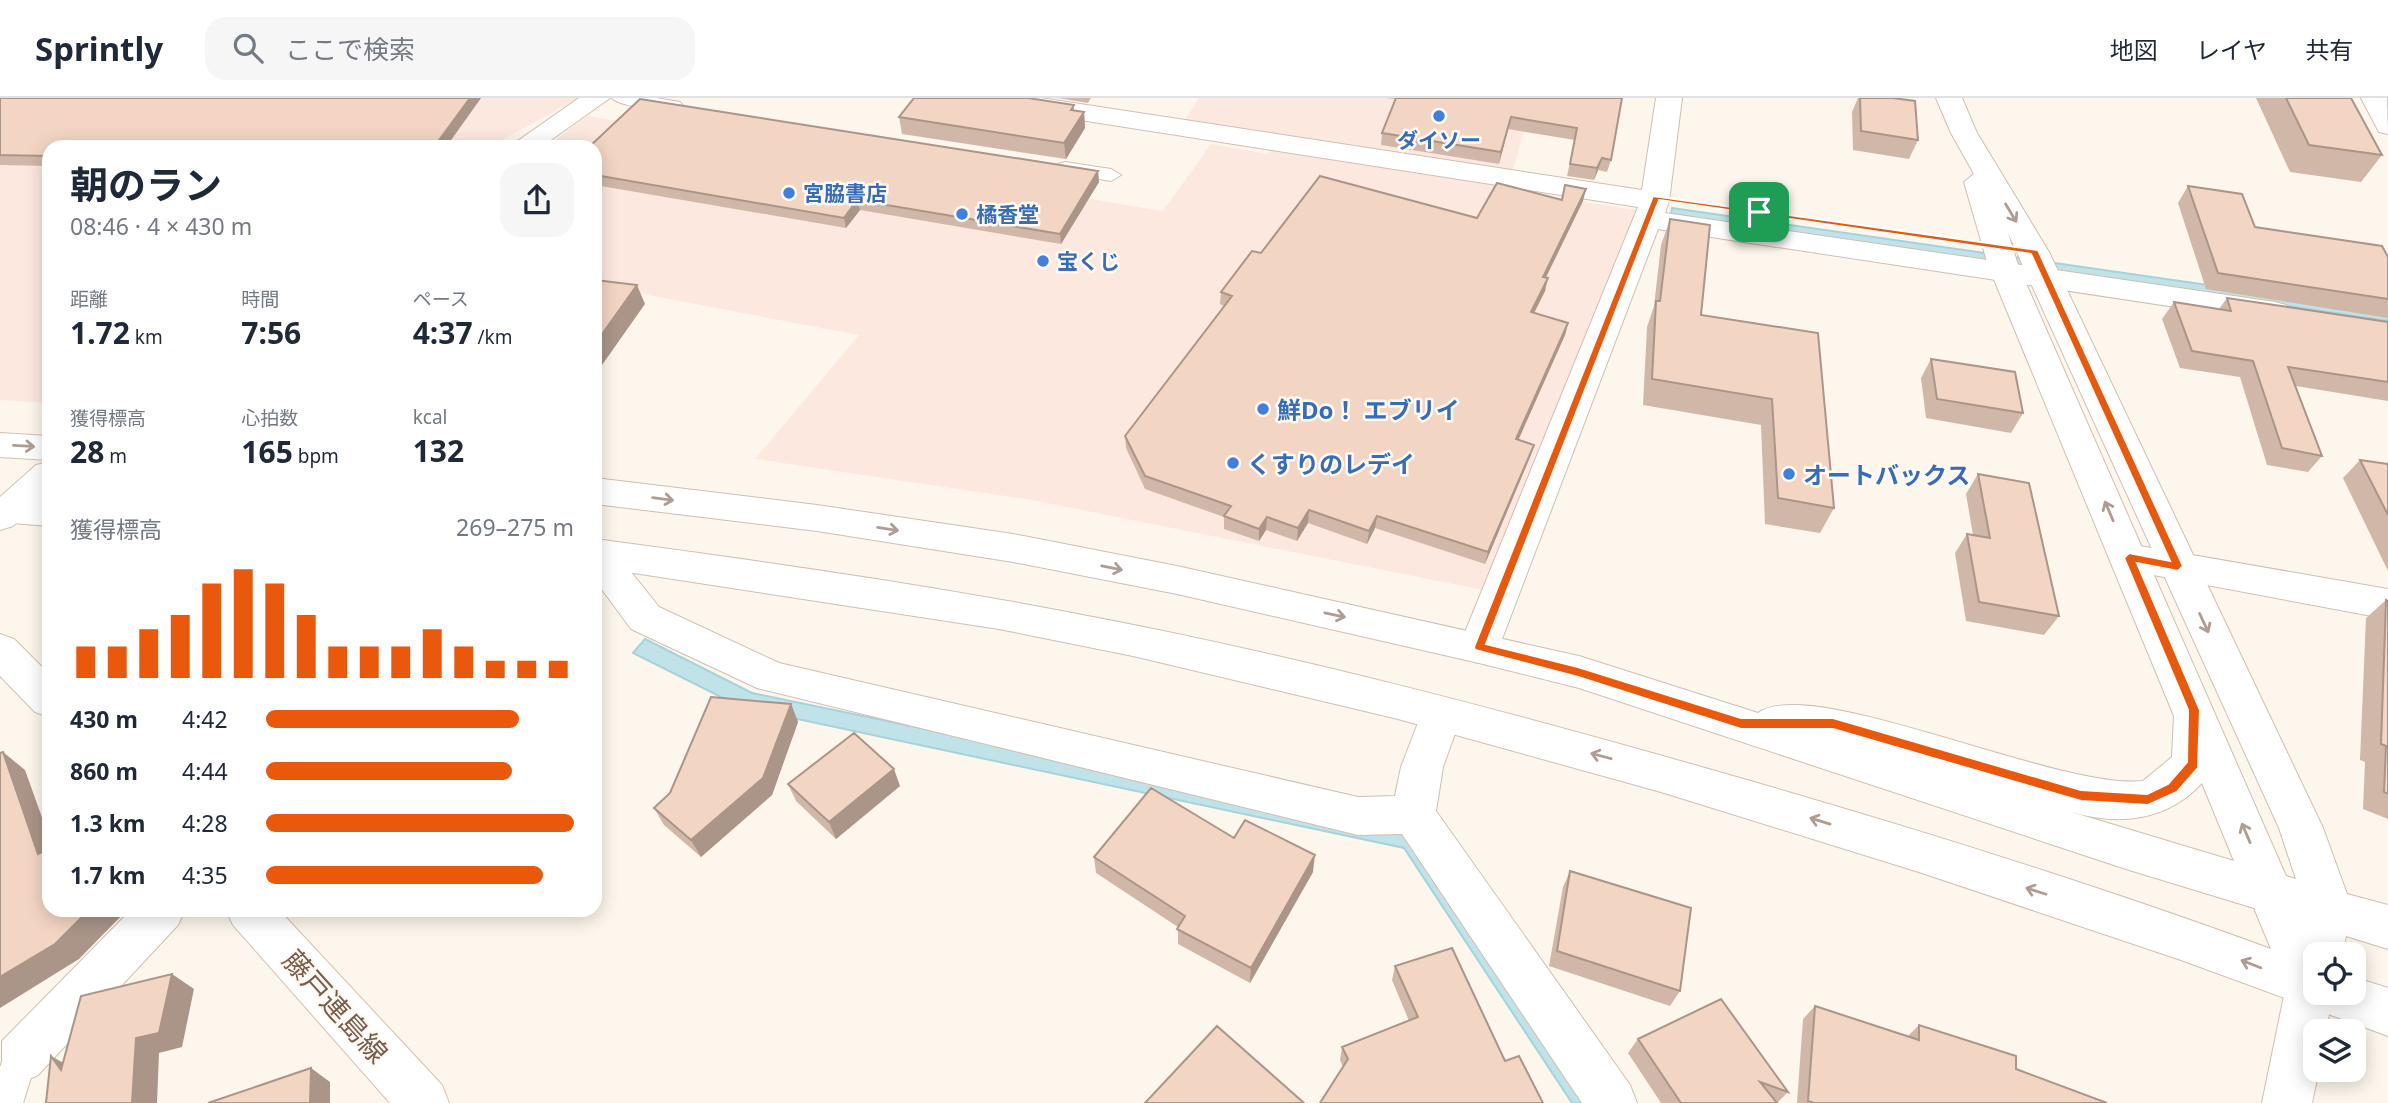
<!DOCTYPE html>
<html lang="ja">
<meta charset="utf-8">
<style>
body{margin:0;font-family:"Noto Sans","Noto Sans JP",sans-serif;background:#f6f6f7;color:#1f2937;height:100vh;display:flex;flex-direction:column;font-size:26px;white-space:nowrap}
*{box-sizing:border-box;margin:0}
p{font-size:23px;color:#747a83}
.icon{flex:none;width:38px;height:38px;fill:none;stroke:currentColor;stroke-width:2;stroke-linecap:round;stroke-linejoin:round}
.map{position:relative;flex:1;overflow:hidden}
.sheet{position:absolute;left:42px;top:42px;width:560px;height:777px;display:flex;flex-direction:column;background:#fff;border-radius:21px;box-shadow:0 4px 18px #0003}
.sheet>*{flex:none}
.fabs{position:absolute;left:2303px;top:844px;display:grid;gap:14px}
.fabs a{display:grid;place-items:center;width:63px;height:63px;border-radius:14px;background:#fff;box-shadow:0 4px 18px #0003;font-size:35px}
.pin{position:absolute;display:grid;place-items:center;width:60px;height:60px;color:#fff;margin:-30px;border-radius:14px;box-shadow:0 4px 10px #0006}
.round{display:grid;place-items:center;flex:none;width:74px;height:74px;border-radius:21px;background:#f6f6f7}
.overview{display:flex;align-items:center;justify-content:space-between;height:119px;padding:0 28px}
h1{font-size:38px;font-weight:700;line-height:52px}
.stats{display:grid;grid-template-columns:repeat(3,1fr);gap:10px;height:119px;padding:7px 28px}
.stats div{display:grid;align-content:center}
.stats b{font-size:30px;font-weight:700}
.stats small{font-size:19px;font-weight:400}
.stats p{font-size:19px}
.chart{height:196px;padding:14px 28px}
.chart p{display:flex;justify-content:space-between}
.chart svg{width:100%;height:126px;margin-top:7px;stroke:#ea580c;stroke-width:6}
ul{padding:0 28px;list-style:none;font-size:23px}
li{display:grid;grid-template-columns:112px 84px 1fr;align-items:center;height:52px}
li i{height:18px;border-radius:9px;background:#ea580c}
header{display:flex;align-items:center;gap:42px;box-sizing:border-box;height:98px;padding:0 35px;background:#fff;border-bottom:2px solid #e0e1e3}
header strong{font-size:33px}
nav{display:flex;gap:38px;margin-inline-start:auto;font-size:24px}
.search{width:490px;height:63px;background:#f6f6f7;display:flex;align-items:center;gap:18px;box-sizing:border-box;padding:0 24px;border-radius:21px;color:#747a83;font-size:26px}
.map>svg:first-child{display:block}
</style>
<header>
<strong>Sprintly</strong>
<div class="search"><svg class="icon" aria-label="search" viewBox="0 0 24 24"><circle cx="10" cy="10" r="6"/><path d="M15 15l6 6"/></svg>ここで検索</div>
<nav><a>地図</a><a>レイヤ</a><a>共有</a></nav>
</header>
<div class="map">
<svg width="2388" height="1005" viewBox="0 0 2388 1005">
<rect width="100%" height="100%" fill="#fdf6ec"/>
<path fill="#fde8e0" d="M0,0H579L493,47L485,45L480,49H49V305L0,302Z
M1199,0H1534L1507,92L1642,113L1483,492L1032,402L755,361L859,237L595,187V49H546L587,18L1163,113L1211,46L1268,56L1275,40L1182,26Z"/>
<path fill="#bfe3e8" stroke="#a5d3da" stroke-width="2" d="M1672,110L2388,213V223L1671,116Z
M645,541L752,595L1416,733L1604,1005H1572L1404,750L741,609L633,555Z"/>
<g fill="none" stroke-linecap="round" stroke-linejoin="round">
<g stroke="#d1beb0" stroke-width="2">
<path id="service" d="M612,0H656L680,4L683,8C675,17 620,9 612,0Z
M1065,64L1111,71L1121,77L1111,83L1058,74L1056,70L1058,66Z
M20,943L32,948L37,960L23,1005H0V969L8,948Z"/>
</g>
<g stroke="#d1beb0" stroke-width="2">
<path id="minor" d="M579,0H610L541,49H509Z
M977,0H1041L1642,92L1656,0H1682L1669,103L1665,115L2275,204L2286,207L2291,214L2286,221L2275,224L1658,131L1499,549L1493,560L1479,565L1465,560L1459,549L1638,109L990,8L981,6Z
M2361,0H2387L2388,36L2379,34Z
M595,441L608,445L659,509L779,565L1358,699L1395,698L1401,669L1426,604L1441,599L1456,604L1462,616L1443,669L1436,713L1630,987L1637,1005H1582L1402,736L1358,737L757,590L631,531L595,482Z
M2129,446L2388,491V521L2116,470L2110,460L2116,450Z
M131,812H185L178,827L38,977L20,985L2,977V943Z
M2310,865L2315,867V894H2333L2326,933H2315V971H2319L2312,1005H2262L2286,888L2293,872Z"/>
</g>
<g stroke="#d1beb0" stroke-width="2">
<path id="tertiary" d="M1936,0H1962L1977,35L2049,154L2323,730L2347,796L2388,807V851L2346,838L2342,856H2315V894H2354V879L2388,890V938L2181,862L1922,775L1661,694L1398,621L1133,558L999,531L595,469V441C753,462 911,484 1067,514C1292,556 1514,615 1733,678C1914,730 2094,786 2271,851L2254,810L2126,771L1579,590L1479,565L1177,496L1013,464L817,433L595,406V380L817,407L1013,436L1177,468L1579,558L1758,615C1812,576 2057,692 2143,683L2172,659L2174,618L1988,167L1964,84L1974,76L1951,35ZM2008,135L2279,730L2296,781L2286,778L2018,167ZM2202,685L2234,763L2071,714C2119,728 2167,723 2202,685Z
M5,399L49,402V428L0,424V400Z"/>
</g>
<g stroke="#d6c0b0" stroke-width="2">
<path id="secondary" d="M0,335L49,338V362L0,359Z
M49,364V396L13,428L0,432V399L36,367Z
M0,536L14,541L49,576V619L35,614L0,578Z
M226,812H279L442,987L449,1005H390L233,827Z"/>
</g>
<use href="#service" fill="#fff" fill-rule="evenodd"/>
<use href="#minor" fill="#fff" fill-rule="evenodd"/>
<use href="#tertiary" fill="#fff" fill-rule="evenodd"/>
<use href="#secondary" fill="#fff" fill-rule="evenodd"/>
</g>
<path fill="#d1b7a8" d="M0,0H481L446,49H49V68L0,67Z
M1058,0H1091L1088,5Z
M1386,0H1622L1611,62L1607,74L1598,72L1594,82L1567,78L1575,42L1508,31L1499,66L1381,47L1382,35L1395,1Z
M1858,0H1893L1918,42L1909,61L1853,52L1852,14Z
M2256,0H2351L2382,57L2361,84L2290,74Z
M1074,7V12L1084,14L1085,30L1066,61L902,36L899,19Z
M595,49L1098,73L1099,84L1061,146L860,112L846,130L595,87Z
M2188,88L2255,129L2388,159V220L2206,191L2178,105Z
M1562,102L1583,103L1546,180L1545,193L1534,215L1568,225L1565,237L1518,342L1534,347L1530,359L1485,466L1375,430L1367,446L1308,425L1297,443L1266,432L1259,443L1224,431V419L1145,391L1126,350L1125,338L1224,208L1220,206L1221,194L1261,155L1477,120Z
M1670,121L1701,217L1818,235L1834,410L1820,435L1765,426L1761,327L1643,307L1647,229L1654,208L1661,147Z
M2227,200L2388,224V303L2296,288L2322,358L2308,374L2267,367L2240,279L2180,270L2162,221L2174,204L2219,211Z
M1931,261L2023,315L2011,335L1926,320L1921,280Z
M2360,362L2388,366V473L2343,380Z
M1978,376L2059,518L2044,537L1966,523L1955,455L1967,436L1973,437L1966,396Z
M2386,502L2388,503V721L2363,711L2365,664L2360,662L2366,520Z
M791,606L798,624L772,697L701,759L664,727L654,710Z
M788,686L900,688L836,741L796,703Z
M1234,740L1313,774L1250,885L1178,846V829L1096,775L1094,759Z
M1570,773L1680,893L1670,908L1549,868L1563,789Z
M1395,868L1505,963L1343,969L1340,962L1342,949L1409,923L1392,882Z
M1815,908L1908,938L1919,927L2016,971L2107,1005H1797L1803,921Z
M1638,941L1788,994L1777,1005H1661L1628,955Z"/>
<path fill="#aa9588" d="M470,0H481L446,49H434Z
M1084,14L1085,30L1066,61L1064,45Z
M1511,19L1508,31L1499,66L1501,54Z
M1602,60L1598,72L1594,82L1597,70Z
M1098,73L1099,84L1061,146L1060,136Z
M1586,91L1583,103L1540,191L1543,179Z
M857,102L860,112L846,130L844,120Z
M1548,180L1545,193L1528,227L1531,214Z
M637,187L645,206L595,277V246Z
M1568,225L1565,237L1513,354L1516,341Z
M1534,347L1530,359L1485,466L1488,454Z
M1309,412L1308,425L1297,443L1298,430Z
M1377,418L1375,430L1367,446L1369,433Z
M1267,419L1266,432L1259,443V431Z
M791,606L798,624L772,697L701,759L691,742Z
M3,654L25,672L49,739V764L38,756Z
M894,671L900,688L836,741L829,724Z
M1315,757L1313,774L1250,885L1251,870Z
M89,812H127L79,861L0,910V879Z
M172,876L194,891L182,949L159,955L157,1005H132L136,940Z
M51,958L76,972H61Z
M311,970L330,984V1005H310Z"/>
<path fill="#f3d5c3" stroke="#aa9588" stroke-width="2" d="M0,0H470L434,49H49V58L0,57Z
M914,0H1028L1074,7L1071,12L1084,14L1064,45L899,19Z
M1396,0H1622L1611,62L1602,60L1597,70L1570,66L1577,30L1511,19L1501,54L1382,35Z
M1860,0H1893L1915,3L1918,42L1861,33Z
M2286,0H2351L2382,57L2309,47Z
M640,1L1098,73L1060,136L857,102L844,120L595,77V49H589Z
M1320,78L1477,120L1497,85L1562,102L1565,87L1586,91L1543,179L1548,180L1531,214L1568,225L1516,341L1534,347L1488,454L1377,418L1369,433L1309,412L1298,430L1267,419L1259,431L1224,418L1231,408L1145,378L1125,338L1232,198L1221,194L1252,153L1261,155Z
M2188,88L2242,96L2255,129L2382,148L2388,159V201L2218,175Z
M1670,121L1710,127L1701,217L1818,235L1834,410L1778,400L1772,301L1652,281L1656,203H1660Z
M595,182L637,187L595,246Z
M2227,200L2388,224V284L2288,269L2322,358L2282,350L2253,263L2192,253L2174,204L2231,213Z
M1931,261L2015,274L2023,315L1937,301Z
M2360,362L2388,366V417Z
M1978,376L2029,385L2059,518L1979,504L1967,436L1990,440Z
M2386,502L2388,503V696L2384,694L2386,648L2381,646Z
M711,599L791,606L763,680L691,742L654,710L670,695Z
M854,635L894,671L829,724L788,686Z
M3,654L38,756L49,750V812H89L55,846L0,879V655Z
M1151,690L1234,740L1245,722L1315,757L1251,870L1177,831L1185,818L1094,759Z
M1570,773L1691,810L1680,893L1557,853Z
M1452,850L1505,963L1519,958L1543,1005H1320L1348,961L1342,949L1418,919L1395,868Z
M172,876L159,935L136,940L132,1005H46L51,958L61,972L81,898Z
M1721,901L1788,994L1760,984L1777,1005H1681L1638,941Z
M1815,908L1919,942V927L2016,958V971L2107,1005H1814L1808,1003Z
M1217,928L1304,1005H1145Z
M311,970L310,1005H208Z"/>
<defs><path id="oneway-shaft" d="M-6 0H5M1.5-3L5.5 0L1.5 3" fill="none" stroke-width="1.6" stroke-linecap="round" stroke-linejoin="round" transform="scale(1.75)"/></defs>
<g stroke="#af9d94">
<use href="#oneway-shaft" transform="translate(2011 115) rotate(59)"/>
<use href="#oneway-shaft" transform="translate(24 348) rotate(3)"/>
<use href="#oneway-shaft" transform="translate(663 401) rotate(7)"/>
<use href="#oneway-shaft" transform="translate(2109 413) rotate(-113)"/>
<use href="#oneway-shaft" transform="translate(888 431) rotate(9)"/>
<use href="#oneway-shaft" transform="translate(1112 470) rotate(11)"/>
<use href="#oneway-shaft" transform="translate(1335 517) rotate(12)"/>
<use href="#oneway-shaft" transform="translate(2204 525) rotate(65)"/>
<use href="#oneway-shaft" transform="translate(1601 658) rotate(-165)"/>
<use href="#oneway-shaft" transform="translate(1820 723) rotate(-163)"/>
<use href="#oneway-shaft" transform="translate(2246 735) rotate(-113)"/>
<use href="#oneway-shaft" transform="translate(2036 793) rotate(-162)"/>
<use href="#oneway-shaft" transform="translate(2251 866) rotate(-159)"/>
</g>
<path fill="#ea580c" stroke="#fff" stroke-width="2" fill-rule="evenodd" d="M1653,98L2038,152L2183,468L2178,473L2137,465L2200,612L2198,670L2177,694L2148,707L2081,703L1833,631H1741L1578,579L1475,552L1474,549ZM1659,102L2031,156L2170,463L2129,455L2124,460L2188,612L2187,664L2168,686L2147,696L2081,692L1833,620H1741L1578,569L1486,546Z"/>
<g fill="#3f7fe0" stroke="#fffaf3" stroke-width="2.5">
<circle cx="1439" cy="18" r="7"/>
<circle cx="789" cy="95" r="7"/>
<circle cx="962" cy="116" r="7"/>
<circle cx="1043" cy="163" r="7"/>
<circle cx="1263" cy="311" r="7"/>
<circle cx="1233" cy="365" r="7"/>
<circle cx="1789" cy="376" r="7"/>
</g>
<g text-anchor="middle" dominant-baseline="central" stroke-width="5" stroke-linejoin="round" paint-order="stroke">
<g font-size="21" font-weight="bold" fill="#366cbe" stroke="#fffaf3" text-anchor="start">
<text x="1439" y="42" text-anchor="middle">ダイソー</text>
<text x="803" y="95">宮脇書店</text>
<text x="976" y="116">橘香堂</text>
<text x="1057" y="163">宝くじ</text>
</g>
<g font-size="24" font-weight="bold" fill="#366cbe" stroke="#fffaf3" text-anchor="start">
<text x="1277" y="311">鮮Do！ エブリイ</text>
<text x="1247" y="365">くすりのレデイ</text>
<text x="1803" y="376">オートバックス</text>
</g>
<g font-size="28" fill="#7a5c4d" stroke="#fffaf3">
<text transform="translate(336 908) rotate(48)">藤戸連島線</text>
</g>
</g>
</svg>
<div class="fabs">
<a><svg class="icon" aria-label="locate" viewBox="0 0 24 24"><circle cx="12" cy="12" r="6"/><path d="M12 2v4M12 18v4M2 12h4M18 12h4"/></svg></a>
<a><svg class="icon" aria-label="layers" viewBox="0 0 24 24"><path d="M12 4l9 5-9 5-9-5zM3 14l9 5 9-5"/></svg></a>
</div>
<div class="pin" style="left:1759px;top:114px;background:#1e9e55"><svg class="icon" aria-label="arrive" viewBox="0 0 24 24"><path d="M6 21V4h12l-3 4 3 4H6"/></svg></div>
<section class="sheet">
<div class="overview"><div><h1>朝のラン</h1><p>08:46 · 4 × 430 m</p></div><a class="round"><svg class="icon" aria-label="share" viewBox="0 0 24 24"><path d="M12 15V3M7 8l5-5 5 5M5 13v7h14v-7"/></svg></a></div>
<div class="stats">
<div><p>距離</p><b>1.72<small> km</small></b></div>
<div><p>時間</p><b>7:56</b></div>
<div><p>ペース</p><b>4:37<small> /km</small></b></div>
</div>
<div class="stats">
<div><p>獲得標高</p><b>28<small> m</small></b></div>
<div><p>心拍数</p><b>165<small> bpm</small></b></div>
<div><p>kcal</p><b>132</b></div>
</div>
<div class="chart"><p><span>獲得標高</span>269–275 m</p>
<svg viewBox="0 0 160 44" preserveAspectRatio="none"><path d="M5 44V33M15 44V33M25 44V27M35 44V22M45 44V11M55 44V6M65 44V11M75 44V22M85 44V33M95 44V33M105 44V33M115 44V27M125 44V33M135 44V38M145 44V38M155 44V38"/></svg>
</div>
<ul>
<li><b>430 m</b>4:42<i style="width:82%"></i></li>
<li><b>860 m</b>4:44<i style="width:80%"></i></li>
<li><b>1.3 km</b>4:28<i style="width:100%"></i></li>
<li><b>1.7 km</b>4:35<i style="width:90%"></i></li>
</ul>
</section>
</div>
